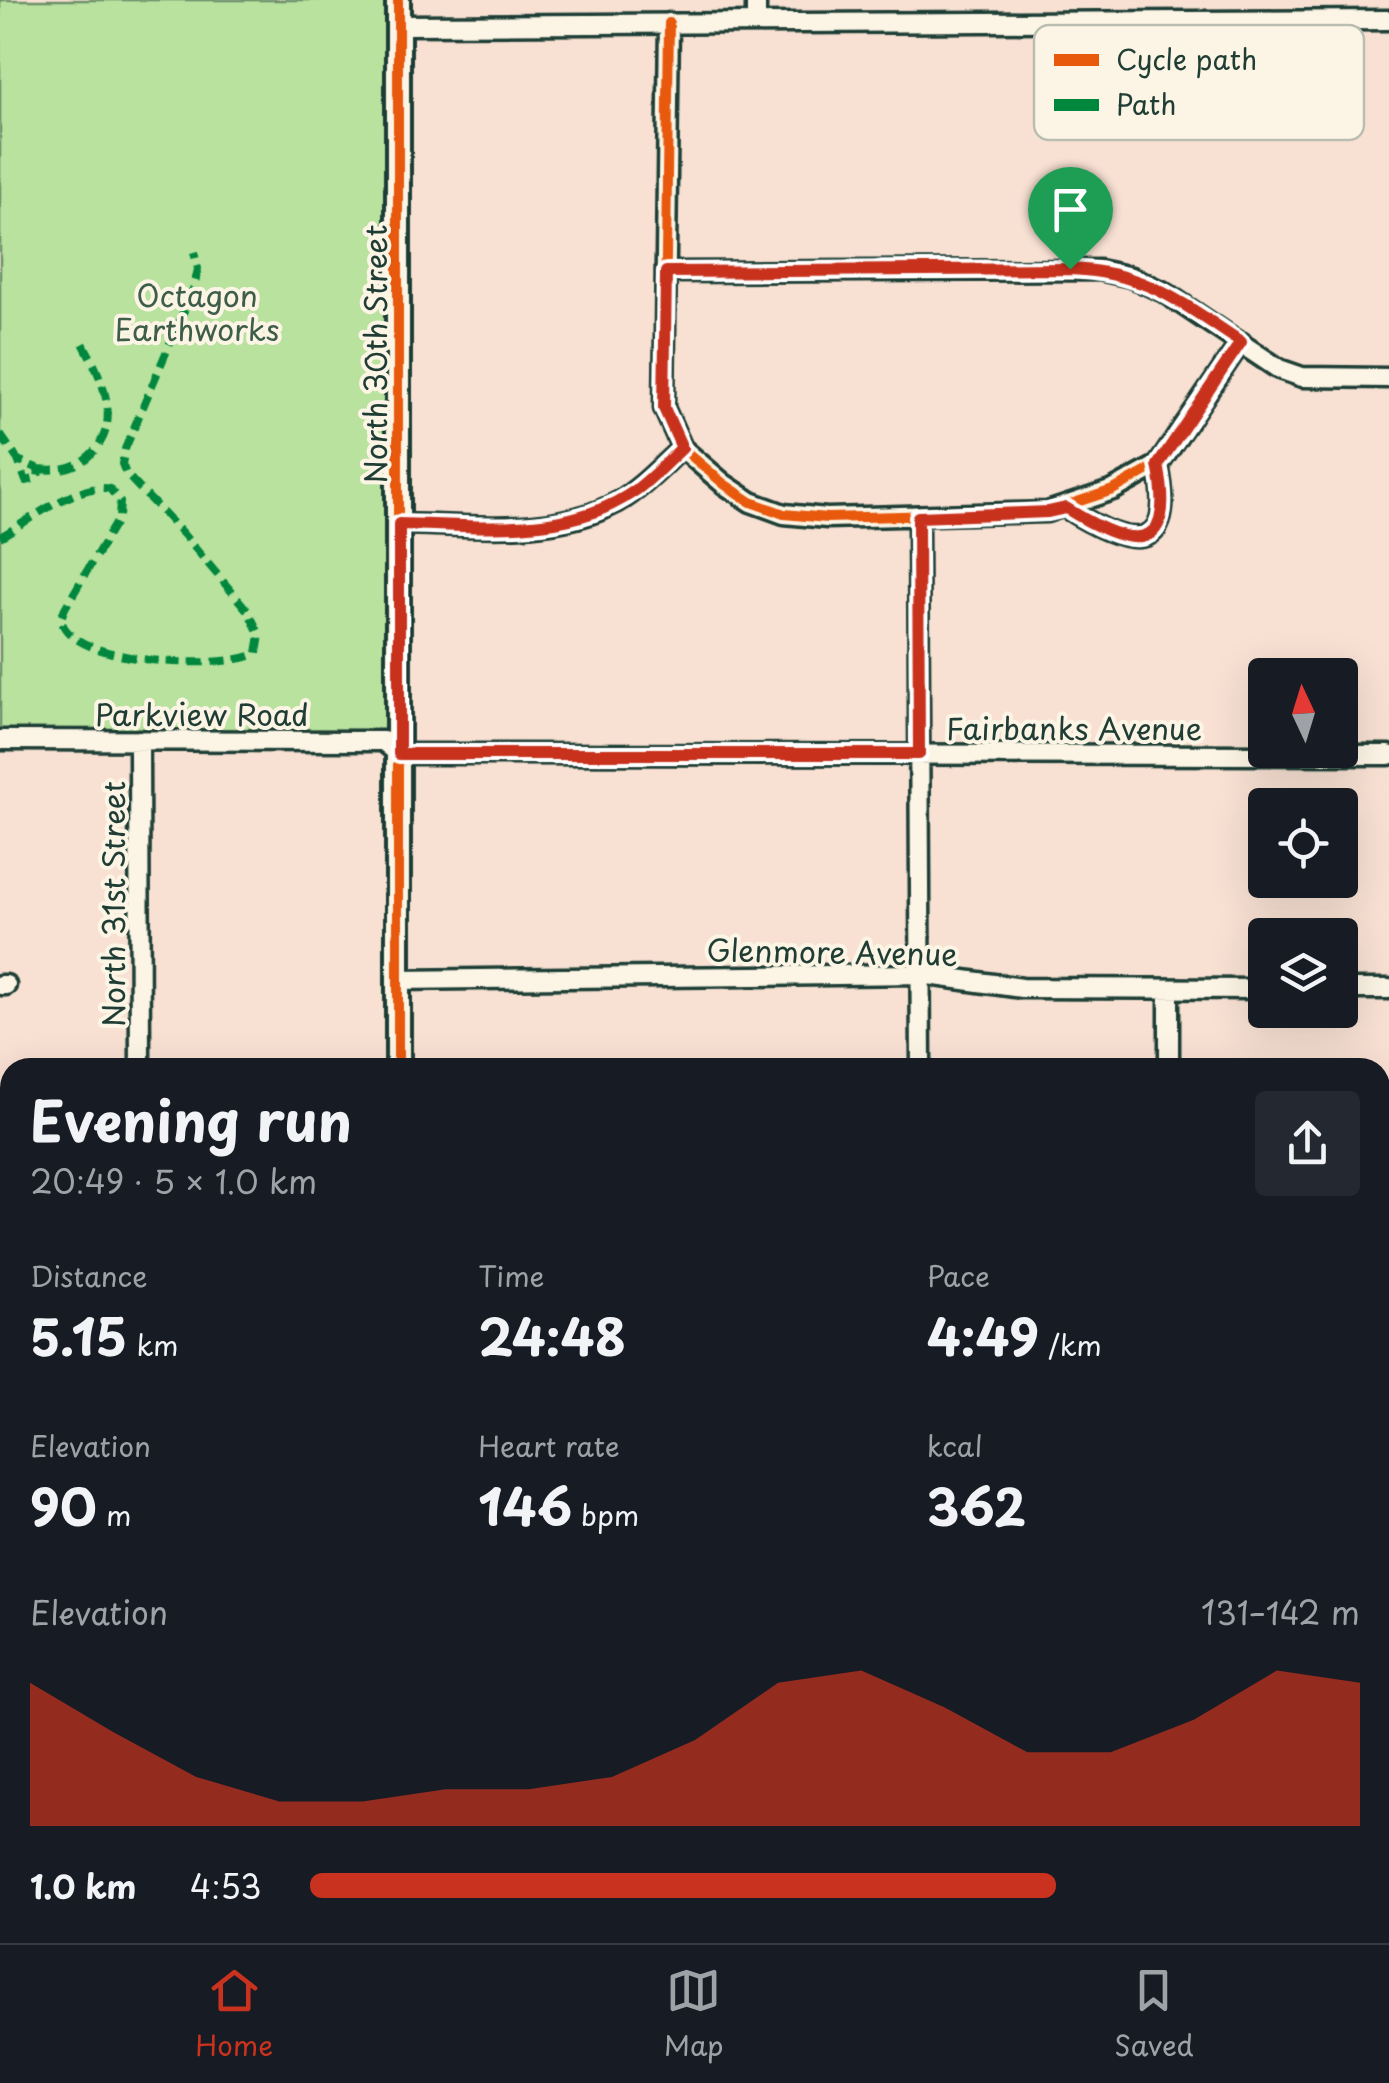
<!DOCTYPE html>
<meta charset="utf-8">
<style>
body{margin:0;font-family:"Playpen Sans",sans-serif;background:#242831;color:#f1f3f6;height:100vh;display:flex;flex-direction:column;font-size:38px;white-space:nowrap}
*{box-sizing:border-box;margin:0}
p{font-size:32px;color:#9ea1a6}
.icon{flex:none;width:55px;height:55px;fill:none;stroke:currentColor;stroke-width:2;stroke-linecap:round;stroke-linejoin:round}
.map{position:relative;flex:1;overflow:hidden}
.details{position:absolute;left:0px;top:1058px;width:1390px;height:888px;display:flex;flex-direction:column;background:#171b24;border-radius:30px 30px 0 0;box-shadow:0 10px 40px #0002}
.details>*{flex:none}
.needle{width:65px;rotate:356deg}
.buttons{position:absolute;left:1248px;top:658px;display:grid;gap:20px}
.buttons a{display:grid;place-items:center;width:110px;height:110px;border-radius:10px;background:#171b24;box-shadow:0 10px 40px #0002;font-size:50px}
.pin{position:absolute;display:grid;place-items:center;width:85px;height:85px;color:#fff;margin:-102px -42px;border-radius:50% 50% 50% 0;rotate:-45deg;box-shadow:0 0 10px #0007}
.pin .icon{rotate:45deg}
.round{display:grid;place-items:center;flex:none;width:105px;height:105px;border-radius:10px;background:#242831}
.summary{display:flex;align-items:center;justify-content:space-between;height:170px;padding:0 30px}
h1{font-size:55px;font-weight:700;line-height:75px}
.figures{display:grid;grid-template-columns:repeat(3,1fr);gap:15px;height:170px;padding:10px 30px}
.figures div{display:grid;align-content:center}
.figures b{font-size:50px;font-weight:700}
.figures small{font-size:28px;font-weight:400}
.figures p{font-size:28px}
.chart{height:280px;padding:20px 30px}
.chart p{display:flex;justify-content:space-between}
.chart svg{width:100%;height:180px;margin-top:10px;fill:#c8321e;opacity:.7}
ul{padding:0 30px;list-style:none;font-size:32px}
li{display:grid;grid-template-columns:160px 120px 1fr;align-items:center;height:75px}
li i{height:25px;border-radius:12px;background:#c8321e}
.tabs{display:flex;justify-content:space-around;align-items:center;height:140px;border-top:2px solid #363941;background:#171b24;font-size:28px;color:#9ea1a6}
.tabs a{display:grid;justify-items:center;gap:5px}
.tabs .current{color:#c8321e}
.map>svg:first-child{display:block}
</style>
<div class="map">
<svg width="1389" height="1943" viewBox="0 0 1389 1943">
<rect width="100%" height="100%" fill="#f8e1d3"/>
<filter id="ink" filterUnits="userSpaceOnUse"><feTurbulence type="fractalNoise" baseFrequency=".01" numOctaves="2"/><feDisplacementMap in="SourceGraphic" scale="20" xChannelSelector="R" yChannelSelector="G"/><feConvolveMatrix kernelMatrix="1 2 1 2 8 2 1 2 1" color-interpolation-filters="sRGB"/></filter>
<g filter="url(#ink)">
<path fill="#b8e29e" stroke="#6c9069" stroke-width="2.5" d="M0,0H384L397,26L391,732L0,734Z"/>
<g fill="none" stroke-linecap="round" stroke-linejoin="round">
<g stroke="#1f3d34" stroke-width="25">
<path id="minor" d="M756,0V23
M669,23L664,408L682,448L724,484L751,502L784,514L827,518L1047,512L1113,490L1158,465L1241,342
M398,25L1389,20
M666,272L1099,270L1131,277L1164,292L1279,369L1302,377L1389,378
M1066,508C1126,546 1178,561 1158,465
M918,517L921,1068
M399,524C470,525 551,537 616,503C641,489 661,467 682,448
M0,740L383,741L399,754L1389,755
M139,740L140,1068
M397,980L921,974L1022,988L1265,989
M0,985H6
M1340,989H1389
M1169,990V1068
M0,1275H10
M1380,1933H1389
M141,1935V1943
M1090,1935V1943"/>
</g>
<g stroke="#1f3d34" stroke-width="30">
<path id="tertiary" d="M398,1068V0
M397,1935V1943"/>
</g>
<g stroke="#1f3d34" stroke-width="32">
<path id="secondary" d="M1380,1251L1389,1248
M0,1753L10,1750"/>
</g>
<use href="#minor" stroke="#fcf5e5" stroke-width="18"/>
<use href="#tertiary" stroke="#fcf5e5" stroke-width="22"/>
<use href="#secondary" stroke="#fcf5e5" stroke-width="25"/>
<path stroke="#00873e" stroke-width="8" stroke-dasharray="15 8" stroke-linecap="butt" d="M0,434L18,460L26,481L38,478L39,469L18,460
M39,469C58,471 76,469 91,454C124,423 101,376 83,343
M0,537C27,522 80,481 110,489L120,502L119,517L65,608L61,618C66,665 227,671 257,653L260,635L248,611L183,534L126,474L122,464L125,449L194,287L198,269L194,252"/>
<g stroke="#fcf5e5" stroke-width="16">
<path id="cycleway" d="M669,23L664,408L682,448L724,484L751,502L784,514L827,518L1047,512L1113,490L1158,465L1241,342
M398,1068V0"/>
</g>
<use href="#cycleway" stroke="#e8590c" stroke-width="10"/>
</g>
</g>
<g fill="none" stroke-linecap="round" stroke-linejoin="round" filter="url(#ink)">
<g stroke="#fff" stroke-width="20">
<path id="route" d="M1070,269C1146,272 1180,302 1241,342L1158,465C1178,561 1126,546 1066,508L1048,512L918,517L919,754H399V524C478,525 568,539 636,490C652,478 667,462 682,448L664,408L666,272Z"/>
</g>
<use href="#route" stroke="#c8321e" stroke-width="12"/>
</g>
<g text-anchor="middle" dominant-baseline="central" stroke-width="8" stroke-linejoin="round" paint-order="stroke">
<g font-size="30" fill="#3e5e49" stroke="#fcf5e5">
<text x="197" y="294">Octagon<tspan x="197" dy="34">Earthworks</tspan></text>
</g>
<g font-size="30" fill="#1f3d34" stroke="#fcf5e5">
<text transform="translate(374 354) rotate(-90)">North 30th Street</text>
<text x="202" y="713">Parkview Road</text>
<text x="1074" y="727">Fairbanks Avenue</text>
<text transform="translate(112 904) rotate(-90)">North 31st Street</text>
<text transform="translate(832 951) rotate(1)">Glenmore Avenue</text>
</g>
</g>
<rect x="1034" y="25" width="330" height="115" rx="15" fill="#fcf5e5" stroke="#babeb0" stroke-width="2.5"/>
<rect x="1054" y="54" width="45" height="12" fill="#e8590c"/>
<rect x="1054" y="99" width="45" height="12" fill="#00873e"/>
<g font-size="28" fill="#1f3d34">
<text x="1116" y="70">Cycle path</text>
<text x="1116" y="115">Path</text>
</g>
</svg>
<div class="buttons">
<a><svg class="needle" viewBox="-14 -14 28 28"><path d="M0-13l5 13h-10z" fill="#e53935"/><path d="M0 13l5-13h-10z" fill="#9ea1a6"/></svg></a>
<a><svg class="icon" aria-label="locate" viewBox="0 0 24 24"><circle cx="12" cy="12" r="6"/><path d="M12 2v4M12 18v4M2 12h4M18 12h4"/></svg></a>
<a><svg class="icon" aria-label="layers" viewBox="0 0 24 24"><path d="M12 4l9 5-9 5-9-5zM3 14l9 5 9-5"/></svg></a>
</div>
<div class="pin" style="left:1070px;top:269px;background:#1e9e55"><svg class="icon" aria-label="arrive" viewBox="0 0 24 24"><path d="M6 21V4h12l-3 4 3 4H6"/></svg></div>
<section class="details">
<div class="summary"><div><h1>Evening run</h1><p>20:49 · 5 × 1.0 km</p></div><a class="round"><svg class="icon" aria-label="share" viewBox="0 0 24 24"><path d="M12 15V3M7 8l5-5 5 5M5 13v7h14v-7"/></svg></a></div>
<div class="figures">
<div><p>Distance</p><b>5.15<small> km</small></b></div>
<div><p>Time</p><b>24:48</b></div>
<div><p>Pace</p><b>4:49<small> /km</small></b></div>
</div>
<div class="figures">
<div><p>Elevation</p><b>90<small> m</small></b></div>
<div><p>Heart rate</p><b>146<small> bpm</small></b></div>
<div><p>kcal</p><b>362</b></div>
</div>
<div class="chart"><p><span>Elevation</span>131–142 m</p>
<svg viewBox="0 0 160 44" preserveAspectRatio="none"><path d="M0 44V9L10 21L20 32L30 38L40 38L50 35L60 35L70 32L80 23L90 9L100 6L110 15L120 26L130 26L140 18L150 6L160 9V44z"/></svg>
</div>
<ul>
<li><b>1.0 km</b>4:53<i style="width:71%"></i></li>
</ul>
</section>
</div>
<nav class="tabs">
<a class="current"><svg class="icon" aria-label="home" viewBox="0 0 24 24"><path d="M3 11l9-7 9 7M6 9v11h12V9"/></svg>Home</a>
<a><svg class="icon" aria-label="map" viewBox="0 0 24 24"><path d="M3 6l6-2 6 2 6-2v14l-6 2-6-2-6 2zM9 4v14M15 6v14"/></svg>Map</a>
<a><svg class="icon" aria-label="saved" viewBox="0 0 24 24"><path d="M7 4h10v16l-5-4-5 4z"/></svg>Saved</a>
</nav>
